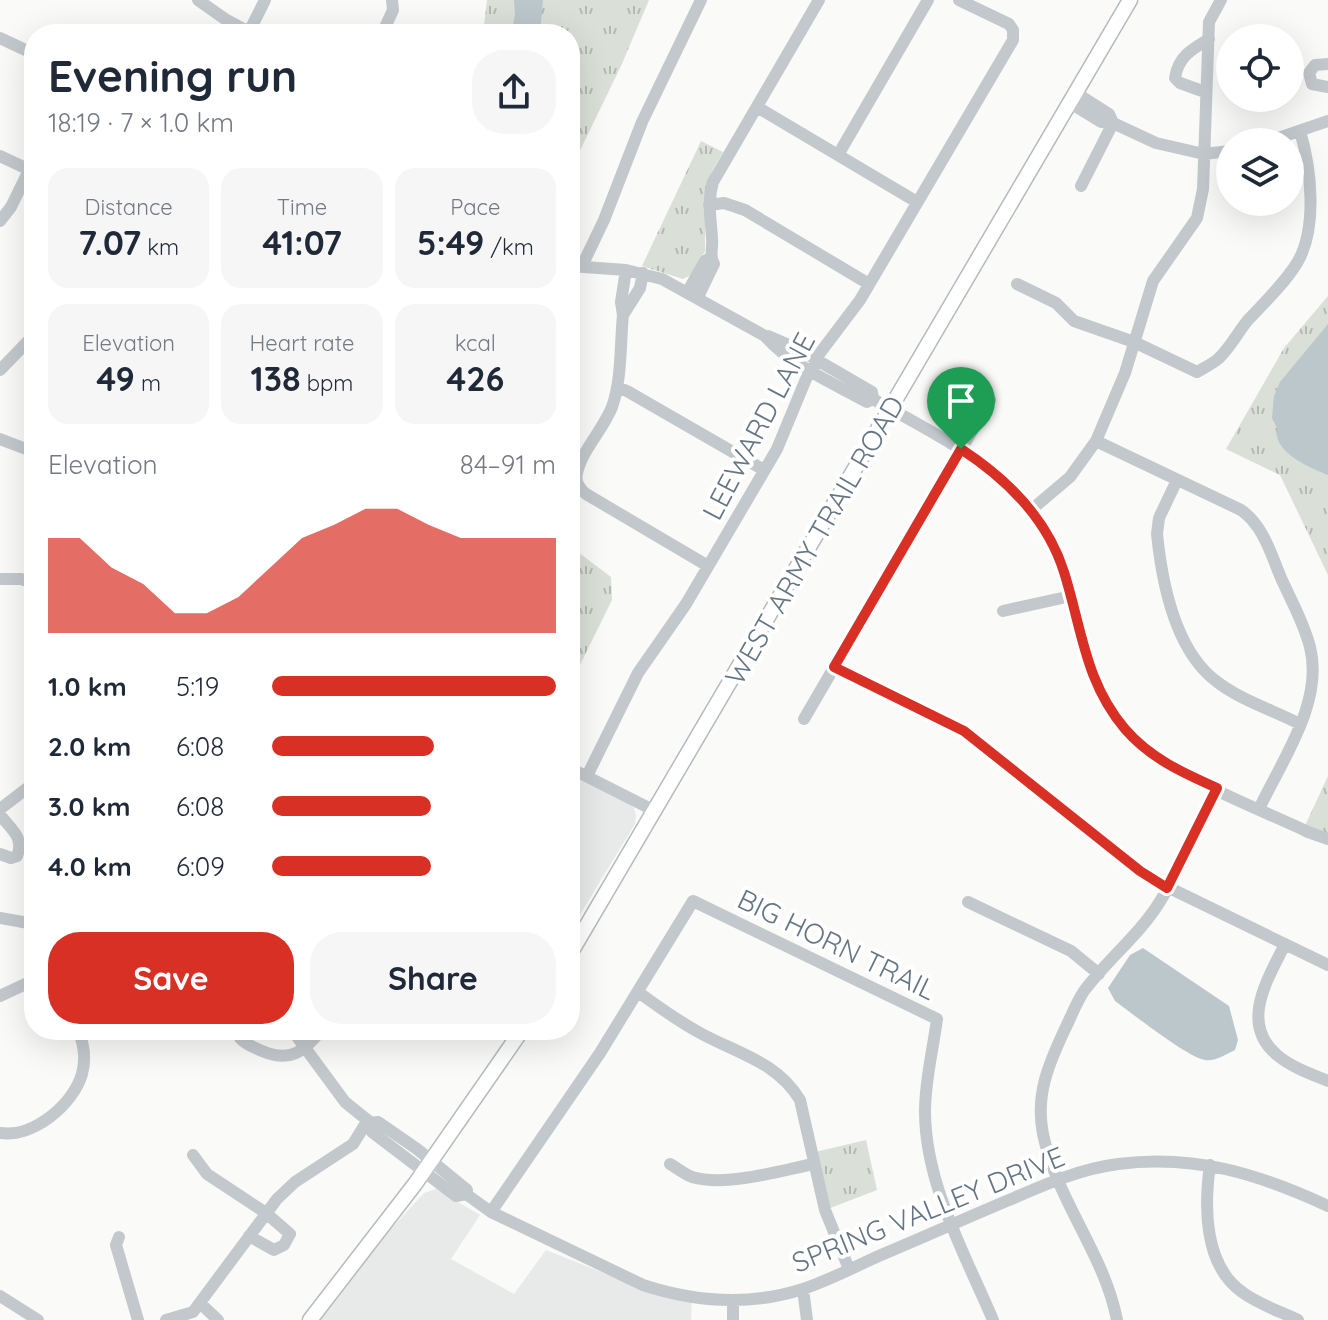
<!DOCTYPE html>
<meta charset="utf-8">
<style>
body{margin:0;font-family:Quicksand,sans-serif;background:#f6f6f7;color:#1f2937;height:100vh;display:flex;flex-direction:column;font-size:30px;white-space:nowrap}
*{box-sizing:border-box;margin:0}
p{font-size:26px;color:#747a83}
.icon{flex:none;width:44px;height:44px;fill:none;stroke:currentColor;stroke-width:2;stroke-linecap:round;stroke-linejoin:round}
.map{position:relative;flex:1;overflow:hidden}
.sheet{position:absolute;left:24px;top:24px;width:556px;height:1016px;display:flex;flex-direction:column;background:#fff;border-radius:32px;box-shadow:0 8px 32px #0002}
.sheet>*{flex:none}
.buttons{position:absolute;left:1216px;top:24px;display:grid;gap:16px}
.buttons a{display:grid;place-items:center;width:88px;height:88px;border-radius:50%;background:#fff;box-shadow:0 8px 32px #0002;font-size:40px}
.pin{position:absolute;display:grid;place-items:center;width:68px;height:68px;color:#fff;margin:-82px -34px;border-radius:50% 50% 50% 0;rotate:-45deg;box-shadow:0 0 8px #0007}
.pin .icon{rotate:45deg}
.round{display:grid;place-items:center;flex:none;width:84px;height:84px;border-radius:32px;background:#f6f6f7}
.summary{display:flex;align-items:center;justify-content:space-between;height:136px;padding:0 24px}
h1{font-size:44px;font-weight:800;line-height:60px}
.stats{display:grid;grid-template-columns:repeat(3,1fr);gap:12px;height:136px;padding:8px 24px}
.stats div{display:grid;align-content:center;border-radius:20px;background:#f6f6f7;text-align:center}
.stats b{font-size:34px;font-weight:800}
.stats small{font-size:22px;font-weight:400}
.stats p{font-size:22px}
.chart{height:224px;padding:16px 24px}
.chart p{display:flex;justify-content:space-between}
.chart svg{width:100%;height:144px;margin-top:8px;fill:#d93025;opacity:.7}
.action{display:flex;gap:16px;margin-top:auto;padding:16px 24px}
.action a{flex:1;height:92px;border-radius:32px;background:#d93025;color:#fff;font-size:32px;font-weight:800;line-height:92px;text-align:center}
.action a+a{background:#f6f6f7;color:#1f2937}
ul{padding:0 24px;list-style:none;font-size:26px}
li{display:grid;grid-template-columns:128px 96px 1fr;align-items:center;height:60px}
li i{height:20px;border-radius:10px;background:#d93025}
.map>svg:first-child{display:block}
</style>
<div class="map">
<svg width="1328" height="1320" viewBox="0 0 1328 1320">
<defs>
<pattern id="park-tufts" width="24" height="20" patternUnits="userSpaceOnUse" patternTransform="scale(2)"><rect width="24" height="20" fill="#dadfd7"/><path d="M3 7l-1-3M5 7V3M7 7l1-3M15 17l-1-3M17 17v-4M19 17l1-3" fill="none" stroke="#b4b9b4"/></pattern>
</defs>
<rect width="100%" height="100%" fill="#fafaf8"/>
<path fill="#e8e9e9" d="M570,774L628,802L634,808L636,816L635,824L570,931Z
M436,1189L480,1215L451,1259L514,1294L546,1250L634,1285L692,1300L691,1320H316L376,1245L424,1193Z"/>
<path fill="url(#park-tufts)" d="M487,0H649L621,66L570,171V34H483Z
M701,141L723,152L712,171L705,193V251L691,275L683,279L642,266Z
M1328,296V575L1280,475L1226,449L1284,348Z
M570,546L611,577L612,600L570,685Z
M1328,776V838L1303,830Z
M866,1140L877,1190L825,1210L811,1153Z"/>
<path fill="#bbc7cb" d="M514,0H543L540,34H511L515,15Z
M1328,324V475C1310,468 1272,452 1277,428L1272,418L1274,396L1280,382Z
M1143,948L1229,1006L1238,1040L1235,1050C1227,1054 1214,1062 1205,1060C1187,1057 1133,1014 1115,1001L1108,988L1130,955Z"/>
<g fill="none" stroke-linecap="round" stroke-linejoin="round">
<g stroke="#b5babe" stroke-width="17">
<path id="major" d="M570,954L1130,0
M310,1320L415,1184L522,1030"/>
</g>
<path stroke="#c3c8cc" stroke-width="12" d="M198,0L225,19L249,32
M248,34L265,0
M382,34L393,10L392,0
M0,38L34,54
M1328,64L1315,65L1309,73L1312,84L1328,87
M1205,92L1180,83L1175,78C1178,57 1192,49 1209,39
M1076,93L1109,114L1113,123
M1070,103L1101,122L1113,123L1156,143L1204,154L1230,151
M757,107L917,202
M1267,142L1328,121
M838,155L928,0
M0,156L34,172
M1081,186L1113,123
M709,205L724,203L745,210L869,284
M0,221L11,207L29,170
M570,266L626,270L662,279L765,336C790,365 833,383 867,402L873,399C951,443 1030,478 1063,569C1084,628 1083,683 1128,732C1168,776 1254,806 1308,832L1328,839
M582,266L604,220L642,122L701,0
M626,270L621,302L623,315C620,344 622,379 612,407C603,430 582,450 577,473C575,482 579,488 586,494L708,566
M1017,284L1056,303L1074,321L1134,342L1197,372C1204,368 1212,364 1218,359C1230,348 1238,332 1248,320C1265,302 1284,284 1297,263C1318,228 1311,168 1300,131
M688,291L705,261L710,258
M698,297L714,264C709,256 713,249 712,239C711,219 707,202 713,182L819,0
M623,315L640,288L643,273
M768,336L798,349L872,392L873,399
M0,370L34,335
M617,387L627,391L764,470
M0,439L34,452
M1096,441L1241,510C1263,525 1271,554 1281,578C1291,600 1304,623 1310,647C1324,702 1282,760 1259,809
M1177,480L1159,518L1157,534C1162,583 1175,650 1216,681C1240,700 1273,710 1300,724
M1031,510L1070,477L1096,441L1125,373L1153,281L1197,218L1203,189L1209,22L1221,0
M0,579H21L34,583
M1003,611L1071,596
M834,667L964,731L1151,879L1328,965
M804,719L990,400
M570,768L655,811
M587,776L638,673L686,604L777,449L806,379L820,353L860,300L1013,40V30L1009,24L959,0
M0,809L34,783
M0,815C11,829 25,838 17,856L11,858L0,854
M968,902L1071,951L1099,974
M0,918L34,924
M1285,944C1268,979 1239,1023 1277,1055C1291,1067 1311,1074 1328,1081
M638,992C659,1007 679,1022 702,1034C739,1054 777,1062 800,1100L825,1210L849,1269
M0,996L34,980
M240,1030V1038C246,1045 254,1047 262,1051C291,1063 302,1052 322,1030
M292,1030L345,1102L371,1123L372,1132L456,1196L466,1194
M371,1123L378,1122L417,1149L467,1190L466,1194L491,1212L643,1285C695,1302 750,1306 803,1289C830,1280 856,1266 881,1255C924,1237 966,1218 1009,1200C1044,1185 1079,1169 1118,1164C1195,1154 1259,1174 1328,1206
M0,1133C33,1138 73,1105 82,1074C86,1059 84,1044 78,1030
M193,1155L207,1174L266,1213L290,1234L284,1245L274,1250L249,1236
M670,1164C677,1168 684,1174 692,1177C726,1187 779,1171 813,1164
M1210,1165C1204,1207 1204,1265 1242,1292C1258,1304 1279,1311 1298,1320
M491,1212L600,1053L693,901L937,1019C933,1050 925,1080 925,1111C925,1184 965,1254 993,1320
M119,1237L116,1245L138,1320
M803,1289L807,1320
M0,1296L38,1320
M200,1303L218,1320
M166,1320L193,1312L277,1199L295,1182L353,1144L368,1120
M733,1320V1300
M1117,1320C1104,1253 1057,1201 1043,1134C1035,1095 1049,1063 1065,1029C1071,1017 1076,1003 1084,991C1107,960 1139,935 1159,903C1182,867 1198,827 1217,788"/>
<use href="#major" stroke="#fff" stroke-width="14"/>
</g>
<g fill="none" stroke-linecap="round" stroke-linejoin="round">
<g stroke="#fff" stroke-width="16">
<path id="route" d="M961,449C1007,479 1047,518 1064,572C1082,629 1085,682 1125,729C1150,758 1183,773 1217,788L1167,888L1140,871L964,731L834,667Z"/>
</g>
<use href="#route" stroke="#d93025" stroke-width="10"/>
</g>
<g text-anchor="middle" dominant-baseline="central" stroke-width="8" stroke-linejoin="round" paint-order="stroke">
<g font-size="28" fill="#657683" stroke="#fff">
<text transform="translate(758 426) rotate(-62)">LEEWARD LANE</text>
<text transform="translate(814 540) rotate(-60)">WEST ARMY TRAIL ROAD</text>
<text transform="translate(837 944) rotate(26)">BIG HORN TRAIL</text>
<text transform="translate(928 1209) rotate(-22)">SPRING VALLEY DRIVE</text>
</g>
</g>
</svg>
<div class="buttons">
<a><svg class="icon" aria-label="locate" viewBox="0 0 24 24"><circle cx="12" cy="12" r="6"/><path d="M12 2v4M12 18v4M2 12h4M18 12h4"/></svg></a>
<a><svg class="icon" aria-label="layers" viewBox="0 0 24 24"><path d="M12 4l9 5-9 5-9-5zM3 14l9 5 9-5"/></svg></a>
</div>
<div class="pin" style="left:961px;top:449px;background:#1e9e55"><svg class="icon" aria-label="arrive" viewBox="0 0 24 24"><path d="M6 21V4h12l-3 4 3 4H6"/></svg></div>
<section class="sheet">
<div class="summary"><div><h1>Evening run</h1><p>18:19 · 7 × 1.0 km</p></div><a class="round"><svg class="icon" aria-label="share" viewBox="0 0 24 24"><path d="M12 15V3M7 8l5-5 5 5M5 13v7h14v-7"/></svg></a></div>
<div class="stats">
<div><p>Distance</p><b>7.07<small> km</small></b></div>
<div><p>Time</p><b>41:07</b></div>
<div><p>Pace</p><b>5:49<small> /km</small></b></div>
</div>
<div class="stats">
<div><p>Elevation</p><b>49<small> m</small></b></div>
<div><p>Heart rate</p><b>138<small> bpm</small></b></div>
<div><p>kcal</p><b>426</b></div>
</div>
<div class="chart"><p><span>Elevation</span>84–91 m</p>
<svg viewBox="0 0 160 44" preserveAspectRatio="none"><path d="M0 44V15L10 15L20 24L30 29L40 38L50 38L60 33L70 24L80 15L90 11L100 6L110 6L120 11L130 15L140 15L150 15L160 15V44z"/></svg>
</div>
<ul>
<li><b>1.0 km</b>5:19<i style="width:100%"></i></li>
<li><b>2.0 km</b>6:08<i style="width:57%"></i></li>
<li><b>3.0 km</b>6:08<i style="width:56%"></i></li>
<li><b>4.0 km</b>6:09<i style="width:56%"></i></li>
</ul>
<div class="action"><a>Save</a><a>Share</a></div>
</section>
</div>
